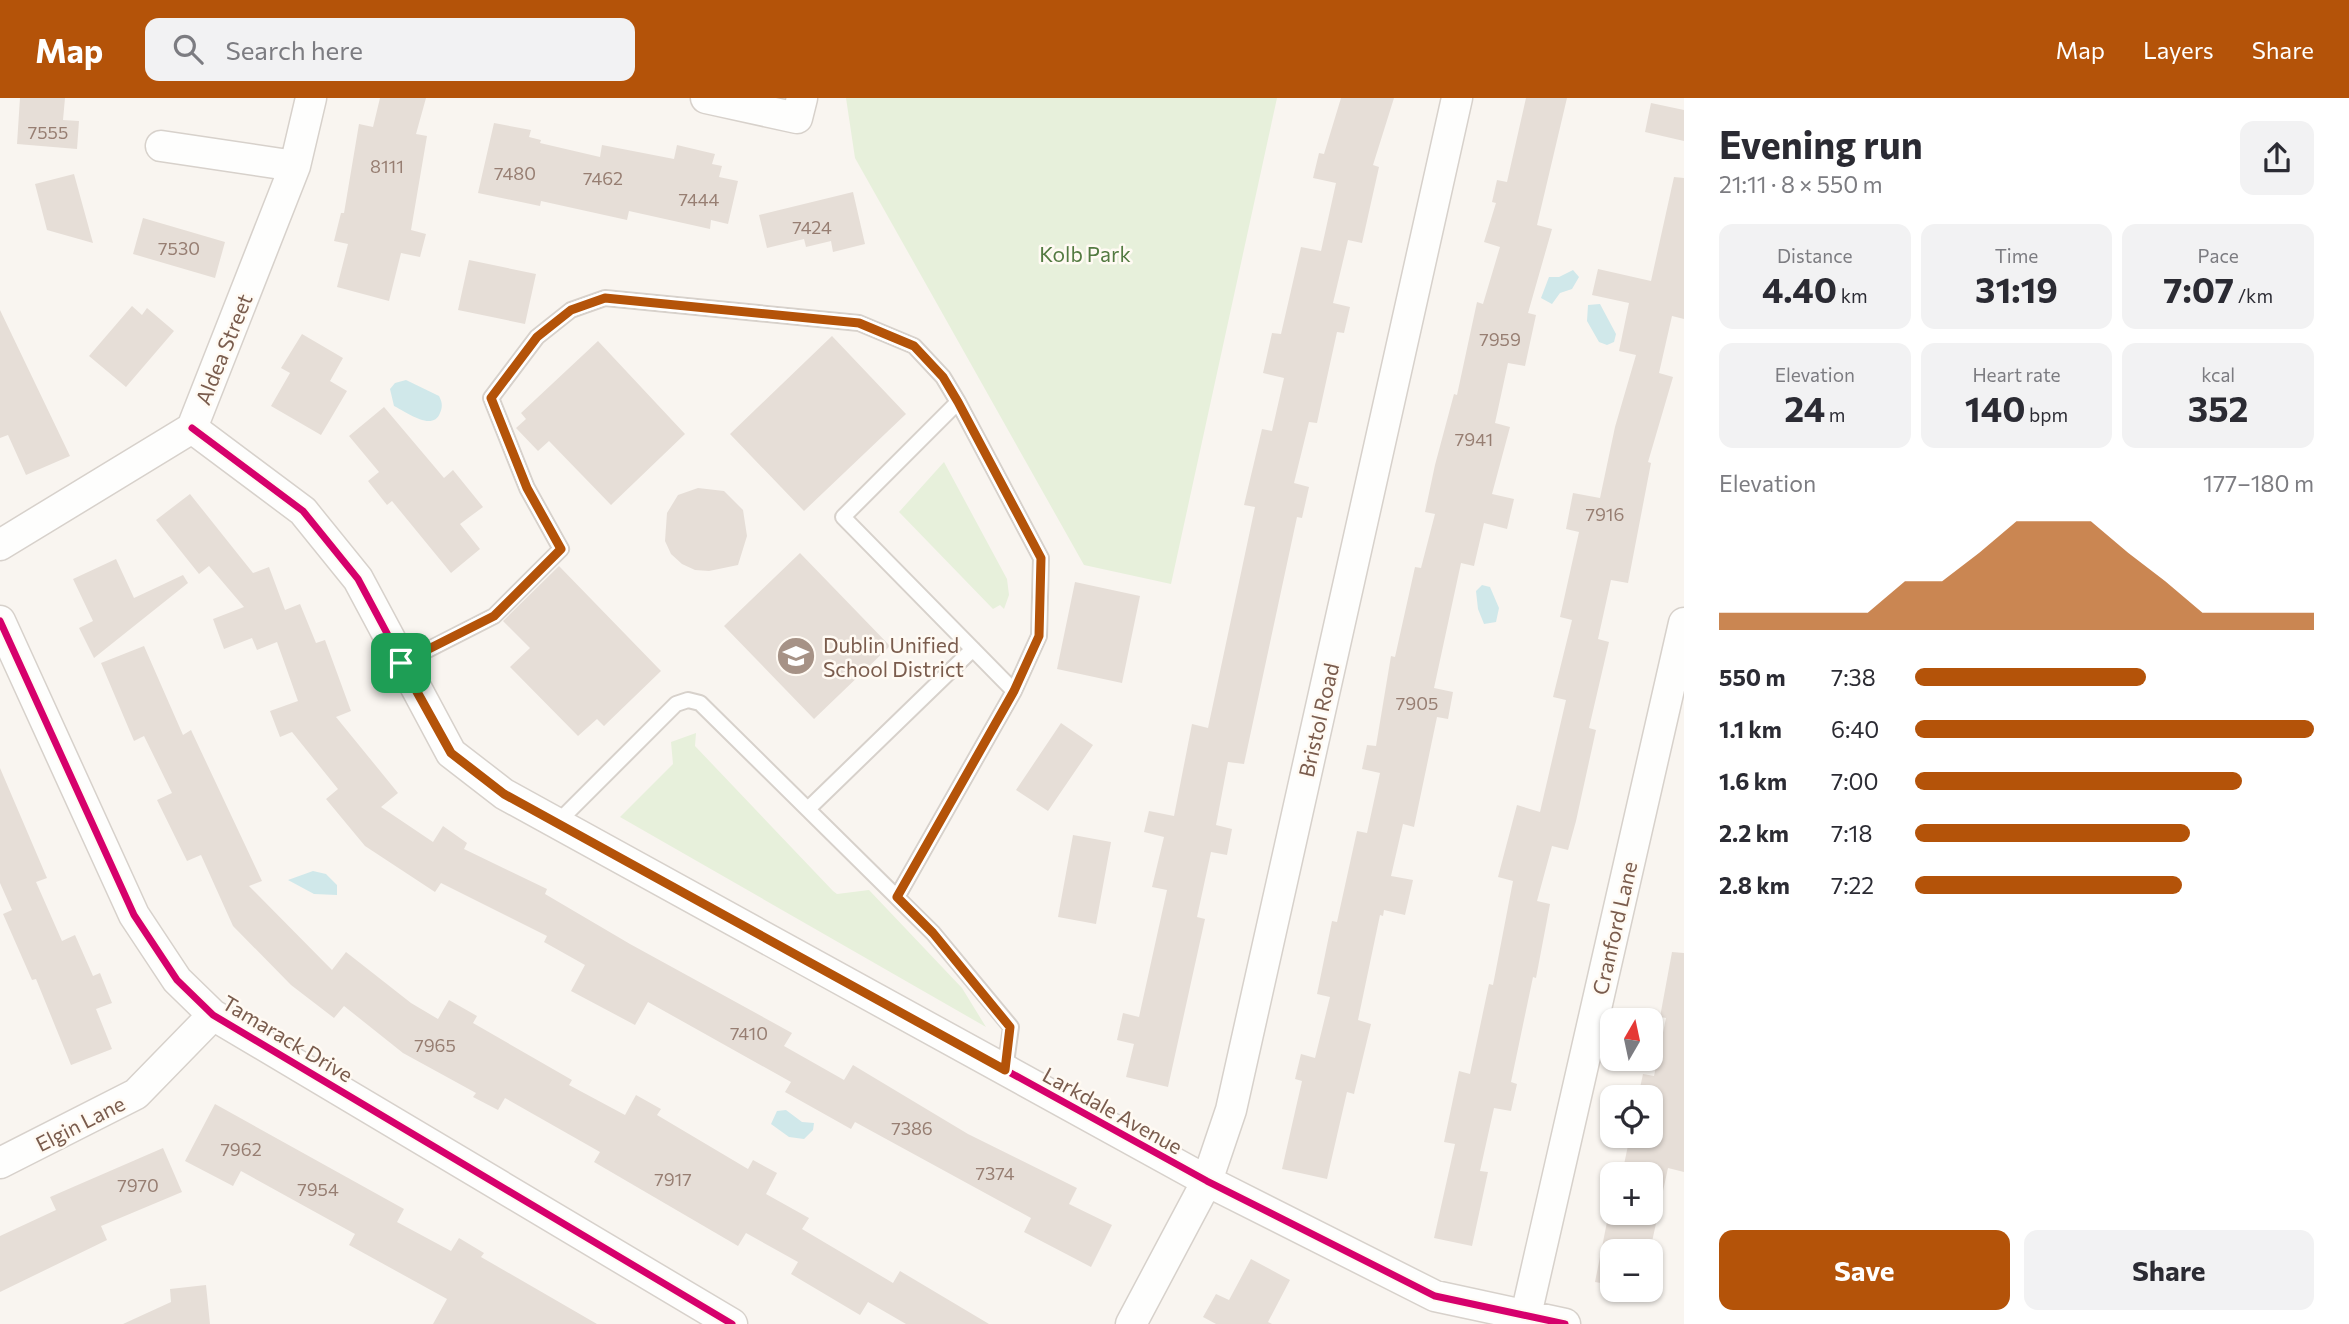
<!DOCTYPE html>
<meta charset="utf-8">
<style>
body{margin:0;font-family:Commissioner,sans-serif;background:#f2f2f3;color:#2b2b33;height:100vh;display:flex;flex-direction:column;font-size:26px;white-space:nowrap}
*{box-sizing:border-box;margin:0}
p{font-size:23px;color:#7c7c81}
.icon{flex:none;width:38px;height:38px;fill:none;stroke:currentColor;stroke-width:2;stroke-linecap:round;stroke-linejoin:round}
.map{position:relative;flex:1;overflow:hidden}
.details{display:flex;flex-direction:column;background:#fff;width:665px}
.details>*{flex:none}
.needle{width:46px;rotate:9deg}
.fabs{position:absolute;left:1600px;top:910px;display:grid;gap:14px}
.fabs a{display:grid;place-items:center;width:63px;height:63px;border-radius:14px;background:#fff;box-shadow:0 2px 5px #0004;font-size:35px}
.pin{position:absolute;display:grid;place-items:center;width:60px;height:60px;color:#fff;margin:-30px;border-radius:14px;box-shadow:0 4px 10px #0006}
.round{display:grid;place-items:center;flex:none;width:74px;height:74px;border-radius:14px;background:#f2f2f3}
.headline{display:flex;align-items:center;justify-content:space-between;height:119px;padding:0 35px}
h1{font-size:38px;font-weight:700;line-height:52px}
.metrics{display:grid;grid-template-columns:repeat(3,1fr);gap:10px;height:119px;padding:7px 35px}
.metrics div{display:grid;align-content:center;border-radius:14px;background:#f2f2f3;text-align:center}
.metrics b{font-size:35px;font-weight:700}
.metrics small{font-size:19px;font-weight:400}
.metrics p{font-size:19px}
.chart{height:196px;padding:14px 35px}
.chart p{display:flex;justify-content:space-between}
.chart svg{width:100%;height:126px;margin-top:7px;fill:#b45309;opacity:.7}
.primary-button{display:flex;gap:14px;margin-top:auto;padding:14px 35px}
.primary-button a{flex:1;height:80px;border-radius:14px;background:#b45309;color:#fff;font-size:28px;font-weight:700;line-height:80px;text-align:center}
.primary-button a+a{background:#f2f2f3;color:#2b2b33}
ul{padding:0 35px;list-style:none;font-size:23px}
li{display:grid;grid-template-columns:112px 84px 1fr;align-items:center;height:52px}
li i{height:18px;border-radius:9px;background:#b45309}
header{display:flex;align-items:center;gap:42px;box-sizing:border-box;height:98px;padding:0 35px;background:#b45309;color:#fff}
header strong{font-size:33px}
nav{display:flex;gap:38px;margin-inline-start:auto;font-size:24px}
.search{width:490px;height:63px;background:#f2f2f3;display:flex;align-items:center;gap:18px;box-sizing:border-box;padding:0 24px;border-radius:14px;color:#7c7c81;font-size:26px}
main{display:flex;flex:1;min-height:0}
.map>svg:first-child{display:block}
</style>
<header>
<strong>Map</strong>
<div class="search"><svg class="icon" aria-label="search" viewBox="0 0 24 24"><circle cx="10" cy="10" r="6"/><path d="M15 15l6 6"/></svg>Search here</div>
<nav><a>Map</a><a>Layers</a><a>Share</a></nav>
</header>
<main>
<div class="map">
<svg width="1684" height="1226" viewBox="0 0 1684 1226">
<rect width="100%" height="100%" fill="#f9f5f0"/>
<path fill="#e7f0db" d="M846,0H1277L1171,486L1084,467L855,60Z
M944,364L1007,481L1009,497L1004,511L1000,507L993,511L899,414Z
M696,635L695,648L833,793L837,796L869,792L962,890L986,929L620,719L673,666L671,644Z"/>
<path fill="#d0e8ea" d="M1573,172L1579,179L1572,191L1560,195L1552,206L1541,200L1549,179H1559Z
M1600,206L1616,236L1614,244L1607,247L1599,244L1587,223L1588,207Z
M406,282L439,298C442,304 443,308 440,315C433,334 406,314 394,308L390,291L395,285Z
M1482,487L1490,489L1499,510L1496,524L1484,526L1478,511L1476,493Z
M313,773L326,776L337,787V797L314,796L288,782Z
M786,1012L802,1024L814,1025L813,1032L804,1041L789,1039L771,1026L777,1013Z"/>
<path fill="#e6ded7" d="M20,0H65L63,22L79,23L77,51L17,46Z
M380,0H426L416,36L427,38L411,132L426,136L420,159L401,155L389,203L337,189L348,146L334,143L341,115H344L359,26L373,29Z
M1341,0H1394L1373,67L1379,69L1362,145L1348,142L1333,205L1350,209L1344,235L1337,234L1317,325L1309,324L1294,385L1309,389L1302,420L1297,419L1244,666L1228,664L1216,727L1232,731L1227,757L1211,754L1197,819L1205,821L1168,989L1126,979L1134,946L1117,942L1123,915L1139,919L1167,792L1152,789L1164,739L1144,734L1149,713L1174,718L1192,626L1208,630L1255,409L1244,407L1262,331L1272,333L1284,280L1263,275L1272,235L1281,236L1301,149L1321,153L1336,85L1313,80L1319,55L1324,56Z
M1526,0H1567L1537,127L1552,131L1528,215L1536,217L1525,268L1508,265L1495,325L1510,329L1492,396L1514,401L1507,431L1484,425L1474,468L1461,465L1434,590L1453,594L1448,621L1437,619L1414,729L1403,726L1391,778L1413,782L1405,817L1384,812L1383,818L1380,817L1358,922L1371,926L1354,996L1347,994L1327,1081L1282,1071L1302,983L1295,981L1301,956L1315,960L1330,899L1317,896L1332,823L1337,824L1357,733L1367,735L1380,675L1362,671L1367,647L1376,648L1391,558L1395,559L1415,469L1421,470L1435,416L1425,414L1435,367L1454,296L1457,297L1477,204L1483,206L1500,149L1484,144L1496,105L1492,104L1497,82L1507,84Z
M1651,5L1684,12V43L1645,34Z
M494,25L531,32L529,39L541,42L540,45L600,59L602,47L674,61L677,47L715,56L712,66L722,68L719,79L738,83L728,126L711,122L710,131L629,113L627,122L541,103L540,108L478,95Z
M74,76L93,145L47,132L35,86Z
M1674,79L1684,80V221L1672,218L1659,275L1673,279L1648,364L1651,365L1628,485L1611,482L1598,541L1609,544L1589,630L1596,632L1576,723L1568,752L1552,748L1537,803L1550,806L1536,880L1533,879L1511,984L1517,986L1511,1013L1494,1010L1480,1073L1488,1074L1472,1148L1434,1140L1455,1046L1444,1044L1459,973L1470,976L1489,886L1493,887L1513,783L1498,779L1517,707L1540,714L1566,602L1553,599L1572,522L1560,519L1579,434L1566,431L1573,395L1600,400L1615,329L1636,257L1619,253L1629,205L1592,197L1598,171L1651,183Z
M853,94L865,146L833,154L831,143L806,149L804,141L767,150L759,117Z
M143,120L225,144L215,180L133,156Z
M469,162L536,176L525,226L458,212Z
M132,208L142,217L147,210L174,233L126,289L89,258Z
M0,212L70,358L26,377L8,337L0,340Z
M302,236L343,260L330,283L347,293L321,337L271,308L290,275L281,270Z
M832,238L906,316L804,413L730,336Z
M598,243L685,336L611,407L549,343L538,353L516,330L526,321L521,315Z
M384,309L444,380L453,372L483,409L460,426L480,451L451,475L392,403L387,407L368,383L379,374L349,338Z
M698,390L724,393L743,412L747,438L738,467L709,473L695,472L682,466L671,456L665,443L667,415L678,397Z
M190,396L253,475L269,469L285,512L300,506L316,545L325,542L351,613L336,619L398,695L381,709L433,744L443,728L467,745L464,751L547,791L545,796L630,846L792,935L784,948L844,982L853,967L968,1036L1077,1090L1069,1106L1112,1127L1091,1169L1024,1134L1031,1120L855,1024L851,1031L785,994L791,984L648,904L635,927L571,893L585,867L544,844L547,838L441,785L435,794L365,748L326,701L338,691L292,634L280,639L270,613L298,603L277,544L257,552L252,540L224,551L213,521L244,509L209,468L199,476L156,422Z
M800,455L890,548L814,621L724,528Z
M116,461L134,500L183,477L188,485L94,560L79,530L93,523L73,481Z
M559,468L661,573L604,628L597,621L578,638L510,569L530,550L503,523Z
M1075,484L1140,498L1122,585L1057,571Z
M144,548L183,637L191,632L262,783L249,788L332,872L346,854L411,905L438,921L449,902L477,918L473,925L572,982L569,987L625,1017L636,997L661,1011L657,1017L748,1071L753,1062L777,1075L766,1096L809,1120L802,1131L893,1185L900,1173L989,1226H906L868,1204L860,1217L791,1176L798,1164L746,1135L738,1148L594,1064L600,1054L505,1000L498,1012L473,999L476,995L403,955L344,908L334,920L291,887L233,828L201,757L187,763L157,702L172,695L144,638L134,643L101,565Z
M1061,625L1093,647L1048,713L1016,692Z
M0,670L47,780L36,784L62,843L75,837L93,878L100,875L112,905L96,911L112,951L71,967L36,881L32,882L3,816L12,812L0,785Z
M1073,737L1111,744L1096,826L1058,819Z
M1672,854L1684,855V1074L1668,1070L1650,1153H1612V1187L1595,1184L1610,1109L1612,1115H1650V1076H1622L1630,1038H1650V999H1638L1643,976L1654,978L1666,920L1660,919Z
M215,1006L404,1111L397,1124L451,1153L459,1140L484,1155L481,1159L597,1226H433L447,1201L349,1147L355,1136L241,1073L233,1088L185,1063Z
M163,1050L182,1094L101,1128L107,1142L0,1194V1138L56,1112L50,1099Z
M1251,1161L1290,1182L1268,1224L1272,1226H1216L1203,1219L1216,1196L1229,1202Z
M206,1187L210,1226H123L171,1204L170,1191Z"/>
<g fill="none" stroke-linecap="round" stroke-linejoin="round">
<g stroke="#d7d1cb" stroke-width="18">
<path id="lane" d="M958,304L843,419L1014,593
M402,565L494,518L561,451L527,390L491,300L537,239L571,212L605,200L859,225L914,248L943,279L958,304L1041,460L1039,538L1014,593L897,799
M808,711L973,551
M557,725L676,606L688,602L700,605L933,835L1011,929L1005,972"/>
</g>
<g stroke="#d7d1cb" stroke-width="33">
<path id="street" d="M706,0L797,20L802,0
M161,48L295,68
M192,330L303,413L358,481L451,655L504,696L1207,1083L1435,1198L1565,1226
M0,447L192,330L295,68L311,0
M0,523L134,817L177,882L213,917L732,1226
M0,1065L136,996L213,917
M1526,1217L1684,525
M1131,1226L1207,1083L1231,1012L1457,0"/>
</g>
<use href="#lane" stroke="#fefefd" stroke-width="14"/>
<use href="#street" stroke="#fefefd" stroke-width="30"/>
<g stroke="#fffaf3" stroke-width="11">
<path id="cycleway" d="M192,330L303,413L358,481L451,655L504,696L1207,1083L1435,1198L1565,1226
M0,523L134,817L177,882L213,917L732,1226"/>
</g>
<use href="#cycleway" stroke="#d6006c" stroke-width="7"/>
</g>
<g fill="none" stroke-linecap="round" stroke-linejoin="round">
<g stroke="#fff" stroke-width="14">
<path id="route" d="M605,200L859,225L914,248L943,279L958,304L1041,460L1039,538L1014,593L897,799L933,835L1010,929L1005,972L504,696L451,655L401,565L494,518L561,451L527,390L491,300L537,239L571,212Z"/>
</g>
<use href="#route" stroke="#b45309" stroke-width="9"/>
</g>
<defs>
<g id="school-disc" transform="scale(2.0125)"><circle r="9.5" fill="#a69286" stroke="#fffaf3"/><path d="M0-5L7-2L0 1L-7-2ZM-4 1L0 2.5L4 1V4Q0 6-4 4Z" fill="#fff"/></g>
</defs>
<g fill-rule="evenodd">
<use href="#school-disc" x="796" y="558"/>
</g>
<g text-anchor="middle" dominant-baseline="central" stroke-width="5" stroke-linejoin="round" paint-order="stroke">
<g font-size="18" fill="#977e72">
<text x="48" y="34">7555</text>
<text x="387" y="68">8111</text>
<text x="515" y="75">7480</text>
<text x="603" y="80">7462</text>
<text x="699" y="101">7444</text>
<text x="812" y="129">7424</text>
<text x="179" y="150">7530</text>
<text x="1500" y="241">7959</text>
<text x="1474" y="341">7941</text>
<text x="1605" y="416">7916</text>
<text x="1417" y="605">7905</text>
<text x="749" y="935">7410</text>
<text x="435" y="947">7965</text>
<text x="912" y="1030">7386</text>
<text x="241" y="1051">7962</text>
<text x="995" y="1075">7374</text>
<text x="673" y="1081">7917</text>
<text x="138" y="1087">7970</text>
<text x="318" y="1091">7954</text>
</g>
<g font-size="21" fill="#537a41" stroke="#fffaf3">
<text x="1085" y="155">Kolb Park</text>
</g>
<g font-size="21" fill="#7a5c4d" stroke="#fffaf3">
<text transform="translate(223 251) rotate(-68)">Aldea Street</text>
<text transform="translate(1318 622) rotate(-77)">Bristol Road</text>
<text transform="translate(1614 830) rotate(-77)">Cranford Lane</text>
<text transform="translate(288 940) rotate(31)">Tamarack Drive</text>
<text transform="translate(1113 1012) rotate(29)">Larkdale Avenue</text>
<text transform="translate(80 1025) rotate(-27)">Elgin Lane</text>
</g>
<g font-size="21" fill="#7a5c4d" stroke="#fffaf3" text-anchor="start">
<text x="823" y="546">Dublin Unified<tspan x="823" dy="24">School District</tspan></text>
</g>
</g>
</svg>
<div class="fabs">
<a><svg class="needle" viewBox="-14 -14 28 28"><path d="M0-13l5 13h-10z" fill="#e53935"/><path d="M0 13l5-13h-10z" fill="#7c7c81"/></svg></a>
<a><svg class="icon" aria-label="locate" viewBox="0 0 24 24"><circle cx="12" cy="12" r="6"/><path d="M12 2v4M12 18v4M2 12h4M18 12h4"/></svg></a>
<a>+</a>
<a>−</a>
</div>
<div class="pin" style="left:401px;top:565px;background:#1e9e55"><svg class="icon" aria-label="arrive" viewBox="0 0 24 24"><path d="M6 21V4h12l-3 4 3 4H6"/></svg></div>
</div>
<section class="details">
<div class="headline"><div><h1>Evening run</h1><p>21:11 · 8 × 550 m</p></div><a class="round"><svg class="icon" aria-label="share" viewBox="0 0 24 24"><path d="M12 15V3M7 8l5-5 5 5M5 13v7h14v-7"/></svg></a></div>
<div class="metrics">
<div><p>Distance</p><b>4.40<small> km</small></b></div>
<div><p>Time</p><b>31:19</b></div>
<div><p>Pace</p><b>7:07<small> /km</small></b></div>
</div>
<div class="metrics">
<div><p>Elevation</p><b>24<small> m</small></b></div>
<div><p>Heart rate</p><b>140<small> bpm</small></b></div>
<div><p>kcal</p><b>352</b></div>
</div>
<div class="chart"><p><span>Elevation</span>177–180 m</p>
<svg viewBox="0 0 160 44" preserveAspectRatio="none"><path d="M0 44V38L10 38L20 38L30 38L40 38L50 27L60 27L70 17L80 6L90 6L100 6L110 17L120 27L130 38L140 38L150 38L160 38V44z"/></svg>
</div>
<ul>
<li><b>550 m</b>7:38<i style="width:58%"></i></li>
<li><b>1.1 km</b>6:40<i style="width:100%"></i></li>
<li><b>1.6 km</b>7:00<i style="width:82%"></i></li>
<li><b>2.2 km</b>7:18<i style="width:69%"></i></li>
<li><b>2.8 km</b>7:22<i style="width:67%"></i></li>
</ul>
<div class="primary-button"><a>Save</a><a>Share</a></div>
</section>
</main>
